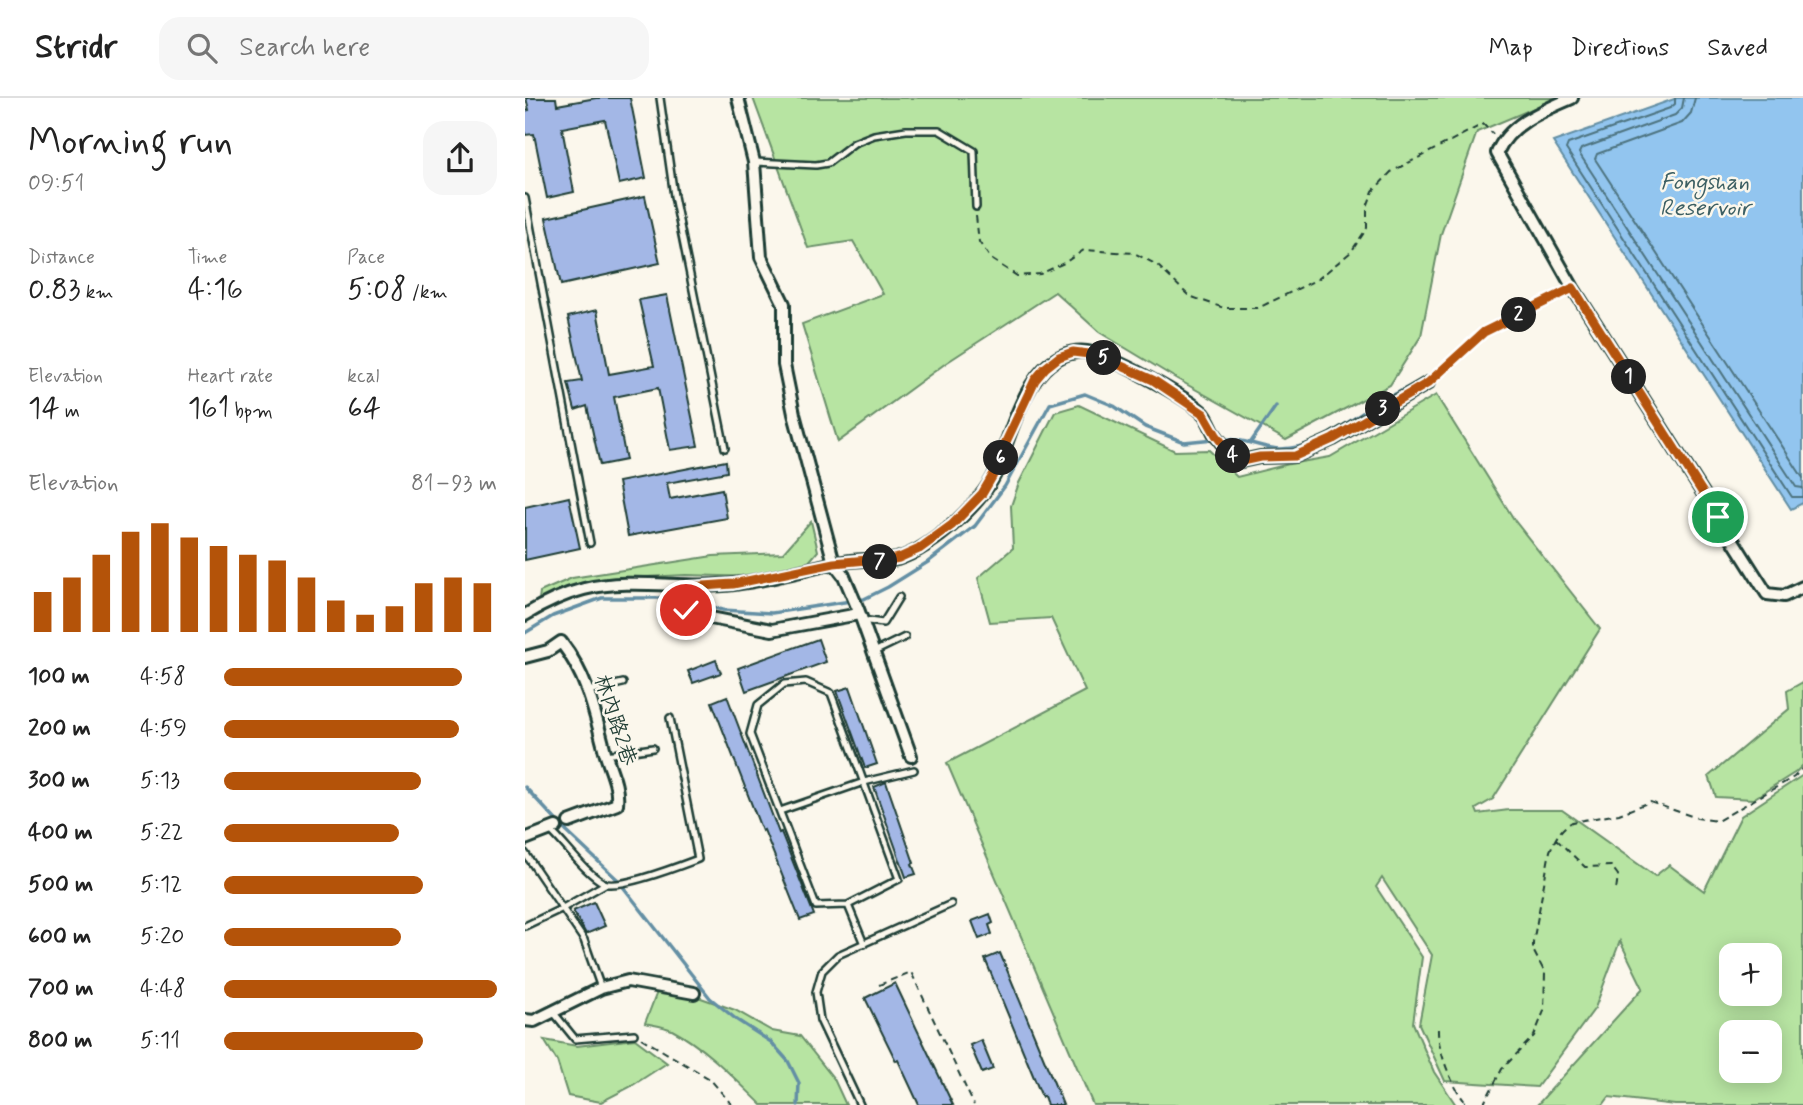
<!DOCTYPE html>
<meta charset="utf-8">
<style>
body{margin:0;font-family:Mynerve,"LXGW WenKai TC",sans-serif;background:#f6f6f6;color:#222;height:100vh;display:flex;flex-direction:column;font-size:26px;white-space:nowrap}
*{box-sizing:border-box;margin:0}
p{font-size:23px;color:#767676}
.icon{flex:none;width:38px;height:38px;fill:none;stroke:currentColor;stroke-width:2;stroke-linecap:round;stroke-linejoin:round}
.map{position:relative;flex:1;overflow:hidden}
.side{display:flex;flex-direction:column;background:#fff;width:525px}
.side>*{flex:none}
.fabs{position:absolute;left:1194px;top:845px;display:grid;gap:14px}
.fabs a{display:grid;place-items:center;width:63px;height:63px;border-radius:14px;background:#fff;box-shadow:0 4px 18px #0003;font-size:35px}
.pin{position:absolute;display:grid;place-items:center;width:60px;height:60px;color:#fff;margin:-30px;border:4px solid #fff;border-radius:50%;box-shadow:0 2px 7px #0007}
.km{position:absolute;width:35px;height:35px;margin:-18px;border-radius:50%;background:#222;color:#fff;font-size:19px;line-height:35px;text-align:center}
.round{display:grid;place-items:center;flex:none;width:74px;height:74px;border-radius:21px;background:#f6f6f6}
.summary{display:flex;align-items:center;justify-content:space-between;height:119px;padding:0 28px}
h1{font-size:38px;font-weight:600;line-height:52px}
.stats{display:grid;grid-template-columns:repeat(3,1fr);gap:10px;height:119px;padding:7px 28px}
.stats div{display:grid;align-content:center}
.stats b{font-size:30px;font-weight:600}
.stats small{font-size:19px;font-weight:400}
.stats p{font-size:19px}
.chart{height:196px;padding:14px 28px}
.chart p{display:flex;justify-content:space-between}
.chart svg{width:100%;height:126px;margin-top:7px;stroke:#b45309;stroke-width:6}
ul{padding:0 28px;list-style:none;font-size:23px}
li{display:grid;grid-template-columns:112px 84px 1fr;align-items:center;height:52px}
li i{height:18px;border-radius:9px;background:#b45309}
header{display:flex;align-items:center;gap:42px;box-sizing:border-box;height:98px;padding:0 35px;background:#fff;border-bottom:2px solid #e0e0e0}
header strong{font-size:33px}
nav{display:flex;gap:38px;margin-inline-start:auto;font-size:24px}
.search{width:490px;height:63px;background:#f6f6f6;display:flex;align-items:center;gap:18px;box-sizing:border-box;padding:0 24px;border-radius:21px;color:#767676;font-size:26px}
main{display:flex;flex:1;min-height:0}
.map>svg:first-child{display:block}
</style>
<header>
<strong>Stridr</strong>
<div class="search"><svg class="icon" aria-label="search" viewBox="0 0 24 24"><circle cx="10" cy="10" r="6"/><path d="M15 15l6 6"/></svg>Search here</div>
<nav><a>Map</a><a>Directions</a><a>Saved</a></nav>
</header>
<main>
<section class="side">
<div class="summary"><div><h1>Morning run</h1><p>09:51</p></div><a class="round"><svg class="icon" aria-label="share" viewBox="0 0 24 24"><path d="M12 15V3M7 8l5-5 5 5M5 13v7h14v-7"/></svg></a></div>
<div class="stats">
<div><p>Distance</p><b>0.83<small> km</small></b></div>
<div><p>Time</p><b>4:16</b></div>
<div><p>Pace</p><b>5:08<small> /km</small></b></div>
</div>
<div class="stats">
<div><p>Elevation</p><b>14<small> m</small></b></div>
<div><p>Heart rate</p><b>161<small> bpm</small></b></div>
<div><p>kcal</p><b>64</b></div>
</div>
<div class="chart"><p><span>Elevation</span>81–93 m</p>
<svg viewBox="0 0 160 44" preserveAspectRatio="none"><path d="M5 44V30M15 44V25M25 44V17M35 44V9M45 44V6M55 44V11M65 44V14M75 44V17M85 44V19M95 44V25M105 44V33M115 44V38M125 44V35M135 44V27M145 44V25M155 44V27"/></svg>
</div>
<ul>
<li><b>100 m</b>4:58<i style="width:87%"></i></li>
<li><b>200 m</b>4:59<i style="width:86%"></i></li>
<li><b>300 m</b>5:13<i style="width:72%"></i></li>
<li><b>400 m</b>5:22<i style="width:64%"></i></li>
<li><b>500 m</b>5:12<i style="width:73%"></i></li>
<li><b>600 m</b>5:20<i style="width:65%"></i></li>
<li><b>700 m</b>4:48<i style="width:100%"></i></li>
<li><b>800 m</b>5:11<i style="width:73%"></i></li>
</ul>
</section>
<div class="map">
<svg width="1278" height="1007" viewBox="0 0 1278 1007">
<rect width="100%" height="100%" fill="#fbf7ec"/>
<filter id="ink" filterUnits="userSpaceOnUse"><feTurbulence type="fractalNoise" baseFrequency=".0143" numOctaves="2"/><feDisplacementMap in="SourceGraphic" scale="14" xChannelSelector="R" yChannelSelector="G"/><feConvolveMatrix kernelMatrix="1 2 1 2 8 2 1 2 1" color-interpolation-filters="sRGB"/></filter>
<g filter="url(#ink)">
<path fill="#b7e4a2" stroke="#6b906b" stroke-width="2" fill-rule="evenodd" d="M228,0H1033L952,34L916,136L896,238L865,287L761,342L652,281L574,234L530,194L421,265L313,344L277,226L358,196L328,143L283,150Z
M911,297L990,423L1075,531L968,701L951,711L953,716L984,712H1037L1130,778L1144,767L1179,793L1216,718L1278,677V1007H1150L1084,999L1078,1007H1012L1118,890L1095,843L1070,910L1012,989L920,983L894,926L907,857L857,780L851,789L897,859L888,925L909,974L931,1007H568L422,665L560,593L526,520L465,524L453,480L488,450L486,408L494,385L530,314L554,307L650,353L684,352L712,379L764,366L805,359ZM1206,858H1244V896H1206ZM1206,934H1244V973H1206Z
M286,423L293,453L283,465L229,479L161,477L81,481L45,490L14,502L15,494L47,480L188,458L258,455Z
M1278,584V667L1271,674L1228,701L1191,699L1184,678L1264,611L1262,593Z
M132,894L176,900L210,912L247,933L275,938L309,981L321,1007H237C210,981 181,950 147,932C139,928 128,927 120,925Z
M110,941L142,965L105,989L76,1004L43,998L32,963L19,942L52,948Z"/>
<path fill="#92c5ef" stroke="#648fa4" stroke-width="2" d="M1152,0H1278V405L1266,411L1028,44Z"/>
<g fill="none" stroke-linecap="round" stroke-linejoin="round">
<path stroke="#4d737f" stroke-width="2" d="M1150,0V6L1145,10L1043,46L1041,51L1267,399H1278
M1159,0L1157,10L1150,17L1056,51L1054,55L1271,389L1278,390
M1170,0L1166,15L1157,25L1072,56L1070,61L1278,380"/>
<path stroke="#648fa4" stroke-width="3.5" d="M697,341C720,340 734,350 755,351C792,351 823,323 853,305C868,297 882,290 897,282
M726,344L751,308
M0,535L28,518L77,500H134L171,505L198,512L247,515L339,501L363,489L403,464L450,428L480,388L525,306L560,296L589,308L620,329L659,344L689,341
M0,689L42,734L92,781L185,900L212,922L246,944L263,963L274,985L273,1007"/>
</g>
<path fill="#a3b7e6" stroke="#1f3d34" stroke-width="2" d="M1,0H31L32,7L71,0H105L121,80L94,86L80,22L37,30L49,94L22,100L9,36L0,37V13L4,12Z
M120,98L135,165L36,187L21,120Z
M142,197L173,348L145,352L133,290L89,299L101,362L75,367L62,308L50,312L43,285L57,283L43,219L72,212L84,276L129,268L114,202Z
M201,363L202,374L142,385L145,401L197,391L202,420L103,438L93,384Z
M44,399L55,450L0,462V409Z
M293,541L301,564L221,593L213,570Z
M191,562L196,575L168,585L163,573Z
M325,589L352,666L340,670L312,593Z
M202,598L254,735L256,734L289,817L275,822L239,732L237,733L187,604Z
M361,684L389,765L387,766L391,776L381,779L349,689Z
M69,804L80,828L61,836L48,813Z
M465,816L468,825L464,827L467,836L454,841L447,823Z
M475,855L534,997L538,1007H522L519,998L517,999L460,861Z
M370,885L407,963L428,1007H394L373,962L371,963L340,900Z
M456,942L468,971L457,975L445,947Z"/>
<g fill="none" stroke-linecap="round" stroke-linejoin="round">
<g stroke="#1f3d34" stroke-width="10">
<path id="service" d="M135,0L149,98L200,350
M229,64L291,67L303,65L329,45L349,37L381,32H414L449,53L451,109
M0,100L65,445
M336,522L358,525L374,499
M347,555L380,539
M63,593L98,585
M81,657L128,650
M255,713L339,684L389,672
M25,732C41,747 60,775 79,785C93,792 157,767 173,761L145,620
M0,755L59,842L76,890
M323,807L291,808L225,636L233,607L259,586L281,584L306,595L374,781L323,807L339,846
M0,828L38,810L80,786
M29,915L50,941L109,936
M335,1007L295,922L291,894L297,873L313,857L426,806"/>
</g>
<g stroke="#1f3d34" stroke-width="16">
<path id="minor" d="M1047,0C1020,12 984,25 972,55L1048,190L1242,496L1259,498L1278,489
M309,465C319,464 330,462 340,462C352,462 360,464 372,461C407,451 463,401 474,366C484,337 498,292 519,271C531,259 546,252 562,254C585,257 663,300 679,316C683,321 686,329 689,335C696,345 705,355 712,364L735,359L770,358L808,341L903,285
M309,465L319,478L333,511L386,658
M164,489L160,515L247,532L334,516
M0,517C18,506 39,496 59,491C108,479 159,492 209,486C242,482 276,473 309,465L269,316L259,267V206L236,159L229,64L213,0
M0,559L23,553L36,544C62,577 70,615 80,654C85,672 94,687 92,706L44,724
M0,741L31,729
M0,922L9,923L76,890L103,883L169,895"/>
</g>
<path stroke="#1f3d34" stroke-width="2" stroke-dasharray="7 5" stroke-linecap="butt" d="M451,118L454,144L466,161L492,178L515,176L539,165L559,152L609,155L632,167L664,198L699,210H733L793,181L826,154L842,130V109L848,93L866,74L958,26L968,36
M912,277L959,235L1038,195
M1031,741L1060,769L1086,768L1093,777L1091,793
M354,887L386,874L449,1007
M913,931C912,951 928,992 943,1007
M116,940L185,981L207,1007
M958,1007L977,971L1009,938L1019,913L1020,875L1008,852V845L1025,753C1030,741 1035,731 1047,724L1094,716L1125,704L1172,720L1192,723L1269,679L1278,670"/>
<use href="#service" stroke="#fbf7ec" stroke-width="5"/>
<use href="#minor" stroke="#fbf7ec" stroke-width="10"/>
</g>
</g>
<g fill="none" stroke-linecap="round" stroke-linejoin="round" filter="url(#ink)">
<g stroke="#fff" stroke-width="14">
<path id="route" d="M161,512L164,489L208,486L309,465L342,462L353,464L374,460L394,451L427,427L457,396L474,367L478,350L510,282L520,270L534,259L548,254L572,257L628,282L679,316L691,337L712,364L735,359L770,358L808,341L903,285L959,234L1048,190L1193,419"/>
</g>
<use href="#route" stroke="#b45309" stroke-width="9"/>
</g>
<g text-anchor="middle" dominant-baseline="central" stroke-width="5" stroke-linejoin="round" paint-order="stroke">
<g font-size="21" fill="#1f3d34" stroke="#fbf7ec">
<text transform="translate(90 622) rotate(72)">林內路2巷</text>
</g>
<g font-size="23" font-style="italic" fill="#3c5f63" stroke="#fbf7ec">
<text x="1180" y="85">Fongshan<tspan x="1180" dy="26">Reservoir</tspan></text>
</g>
</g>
</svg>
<div class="fabs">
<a>+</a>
<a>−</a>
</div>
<div class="pin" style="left:1193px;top:419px;background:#1e9e55"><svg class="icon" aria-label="arrive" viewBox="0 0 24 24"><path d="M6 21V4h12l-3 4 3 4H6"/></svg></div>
<div class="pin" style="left:161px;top:512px;background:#d93025"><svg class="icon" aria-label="check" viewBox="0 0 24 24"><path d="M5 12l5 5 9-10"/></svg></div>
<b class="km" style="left:1104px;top:279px">1</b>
<b class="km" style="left:994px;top:217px">2</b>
<b class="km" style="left:858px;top:311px">3</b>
<b class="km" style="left:708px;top:358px">4</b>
<b class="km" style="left:579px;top:260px">5</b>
<b class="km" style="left:476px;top:360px">6</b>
<b class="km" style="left:355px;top:464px">7</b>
</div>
</main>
